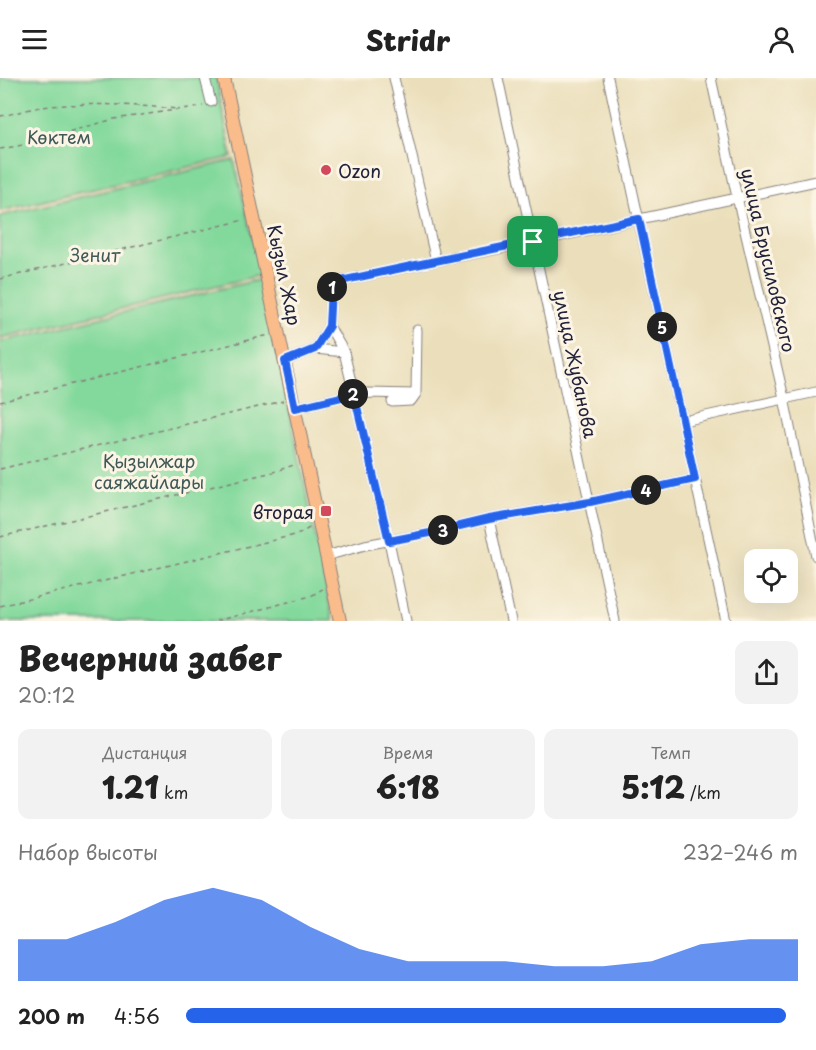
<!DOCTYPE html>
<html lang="ru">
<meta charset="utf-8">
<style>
body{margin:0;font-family:"Playpen Sans",sans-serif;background:#f2f2f2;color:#222;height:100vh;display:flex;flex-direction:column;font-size:22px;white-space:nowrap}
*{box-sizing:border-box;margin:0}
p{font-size:20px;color:#767676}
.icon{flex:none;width:33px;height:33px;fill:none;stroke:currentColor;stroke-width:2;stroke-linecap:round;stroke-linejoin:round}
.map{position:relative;height:543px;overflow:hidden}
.drawer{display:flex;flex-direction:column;background:#fff;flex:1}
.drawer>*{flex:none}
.tools{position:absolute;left:744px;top:471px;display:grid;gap:12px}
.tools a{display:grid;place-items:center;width:54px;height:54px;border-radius:12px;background:#fff;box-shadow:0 6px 24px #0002;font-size:30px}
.pin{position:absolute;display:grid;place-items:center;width:51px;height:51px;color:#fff;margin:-26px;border-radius:12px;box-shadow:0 3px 9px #0006}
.km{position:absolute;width:30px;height:30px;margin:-15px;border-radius:50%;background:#222;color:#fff;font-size:16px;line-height:30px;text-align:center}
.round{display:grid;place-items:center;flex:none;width:63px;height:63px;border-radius:12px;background:#f2f2f2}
.headline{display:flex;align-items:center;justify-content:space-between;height:102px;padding:0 18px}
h1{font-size:33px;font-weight:800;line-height:45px}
.figures{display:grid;grid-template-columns:repeat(3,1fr);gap:9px;height:102px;padding:6px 18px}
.figures div{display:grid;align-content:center;border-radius:12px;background:#f2f2f2;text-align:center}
.figures b{font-size:30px;font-weight:800}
.figures small{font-size:16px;font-weight:400}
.figures p{font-size:16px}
.chart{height:168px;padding:12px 18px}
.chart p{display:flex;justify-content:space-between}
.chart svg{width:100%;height:108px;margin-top:6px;fill:#2563eb;opacity:.7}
ul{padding:0 18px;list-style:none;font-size:20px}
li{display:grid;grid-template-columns:96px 72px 1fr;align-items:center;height:45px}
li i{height:15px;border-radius:8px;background:#2563eb}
header{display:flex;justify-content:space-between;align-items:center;height:78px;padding:0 18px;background:#fff;font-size:27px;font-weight:800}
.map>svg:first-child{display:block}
</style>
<header><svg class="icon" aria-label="menu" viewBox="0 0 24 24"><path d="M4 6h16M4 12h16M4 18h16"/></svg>Stridr<svg class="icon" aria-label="person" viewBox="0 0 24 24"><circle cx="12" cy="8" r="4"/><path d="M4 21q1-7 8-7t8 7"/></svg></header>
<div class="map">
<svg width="816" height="543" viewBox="0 0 816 543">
<rect width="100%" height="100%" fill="#fcf5e5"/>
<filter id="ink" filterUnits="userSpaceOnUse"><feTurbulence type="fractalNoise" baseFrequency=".0167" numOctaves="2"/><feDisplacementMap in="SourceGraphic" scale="12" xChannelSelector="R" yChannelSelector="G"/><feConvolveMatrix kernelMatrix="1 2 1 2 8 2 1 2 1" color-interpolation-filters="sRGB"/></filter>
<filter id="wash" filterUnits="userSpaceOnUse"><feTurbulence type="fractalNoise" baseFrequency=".008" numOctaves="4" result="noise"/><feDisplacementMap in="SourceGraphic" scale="24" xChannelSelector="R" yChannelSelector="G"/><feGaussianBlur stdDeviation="1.35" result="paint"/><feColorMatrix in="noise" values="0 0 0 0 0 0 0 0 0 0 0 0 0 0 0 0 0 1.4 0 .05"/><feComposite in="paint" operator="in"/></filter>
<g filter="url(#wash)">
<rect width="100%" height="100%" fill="#ebdfbb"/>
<path fill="#83d99c" stroke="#527e6c" stroke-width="1.5" d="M0,0H216L232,79L0,133Z
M234,82L261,197L0,260V138Z
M262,201L333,543H0V264Z"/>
</g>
<g filter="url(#ink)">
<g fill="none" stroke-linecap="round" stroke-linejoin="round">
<g stroke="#86807b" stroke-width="11">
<path id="minor" d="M205,0L211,24
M394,0L436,183L533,164L816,103
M498,0L533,164L615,543
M608,0L726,543
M711,0L737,119L784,320L816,478
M329,248L344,274L354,316L367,315L416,316L411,323L392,324
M315,271L344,274
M285,283L315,271L329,248L331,210L336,204L436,183
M416,316L417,252
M295,330L354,316L389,463L406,543
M683,343L816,314
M489,441L511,543
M326,478L365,467L430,455L489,441L590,424L695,401"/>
</g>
<g stroke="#86807b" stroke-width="14">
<path id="major" d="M224,0L340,543"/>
</g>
<path stroke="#86807b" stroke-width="1.5" stroke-dasharray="4.5 4.5" stroke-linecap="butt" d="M0,38C14,36 28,31 41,29C86,24 133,27 178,31
M0,71L18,68L114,41L203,28
M0,201L244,142
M0,324L269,257
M0,391L283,323
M0,459L273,394L297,386
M0,528L299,456L311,449
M216,543L311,518L324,510"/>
<use href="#minor" stroke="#fff" stroke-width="9"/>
<use href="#major" stroke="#fabc8b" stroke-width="12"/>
</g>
</g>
<g fill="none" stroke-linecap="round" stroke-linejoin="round" filter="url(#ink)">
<g stroke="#fff" stroke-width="12">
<path id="route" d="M639,141L695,401L590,424L489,441L430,455L389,463L354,316L295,330L285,283L315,271L329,248L331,210L336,204C437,182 538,162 639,141Z"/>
</g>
<use href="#route" stroke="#2563eb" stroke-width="8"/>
</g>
<g fill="#d1495b" stroke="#fcf5e5" stroke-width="2">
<circle cx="326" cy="92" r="6"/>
<rect x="320" y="427" width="12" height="12" rx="3"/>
</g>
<g text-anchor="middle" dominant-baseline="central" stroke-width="6" stroke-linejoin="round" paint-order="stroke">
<g font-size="18" fill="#3f5958" stroke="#fcf5e5">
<text x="59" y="58">Көктем</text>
<text x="95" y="176">Зенит</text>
<text x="149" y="382">Қызылжар<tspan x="149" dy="21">саяжайлары</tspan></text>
</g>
<g font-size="18" fill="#22223b" stroke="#fcf5e5" text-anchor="start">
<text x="338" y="92">Ozon</text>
<text x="314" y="433" text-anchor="end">вторая</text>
</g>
<g font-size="18" fill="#22223b" stroke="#fcf5e5">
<text transform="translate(769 182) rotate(77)">улица Брусиловского</text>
<text transform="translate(285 197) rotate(78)">Кызыл Жар</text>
<text transform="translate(576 286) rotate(78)">улица Жубанова</text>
</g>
</g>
</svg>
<div class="tools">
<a><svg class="icon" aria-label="locate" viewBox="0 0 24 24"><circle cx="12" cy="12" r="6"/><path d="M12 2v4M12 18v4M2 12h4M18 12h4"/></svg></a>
</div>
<div class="pin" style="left:533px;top:164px;background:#1e9e55"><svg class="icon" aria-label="arrive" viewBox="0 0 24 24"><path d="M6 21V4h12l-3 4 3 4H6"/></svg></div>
<b class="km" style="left:332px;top:209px">1</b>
<b class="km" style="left:353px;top:316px">2</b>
<b class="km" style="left:443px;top:452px">3</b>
<b class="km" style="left:646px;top:412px">4</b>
<b class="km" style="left:662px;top:249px">5</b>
</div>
<section class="drawer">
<div class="headline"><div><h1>Вечерний забег</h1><p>20:12</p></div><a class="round"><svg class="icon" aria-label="share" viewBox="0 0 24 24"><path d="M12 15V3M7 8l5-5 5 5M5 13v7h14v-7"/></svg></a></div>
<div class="figures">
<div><p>Дистанция</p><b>1.21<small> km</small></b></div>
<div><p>Время</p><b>6:18</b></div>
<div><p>Темп</p><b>5:12<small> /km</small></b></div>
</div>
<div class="chart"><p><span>Набор высоты</span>232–246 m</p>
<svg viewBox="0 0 160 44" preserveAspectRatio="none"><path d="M0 44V27L10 27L20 20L30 11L40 6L50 11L60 22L70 31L80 36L90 36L100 36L110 38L120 38L130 36L140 29L150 27L160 27V44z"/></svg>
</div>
<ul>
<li><b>200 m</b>4:56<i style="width:98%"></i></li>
</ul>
</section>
